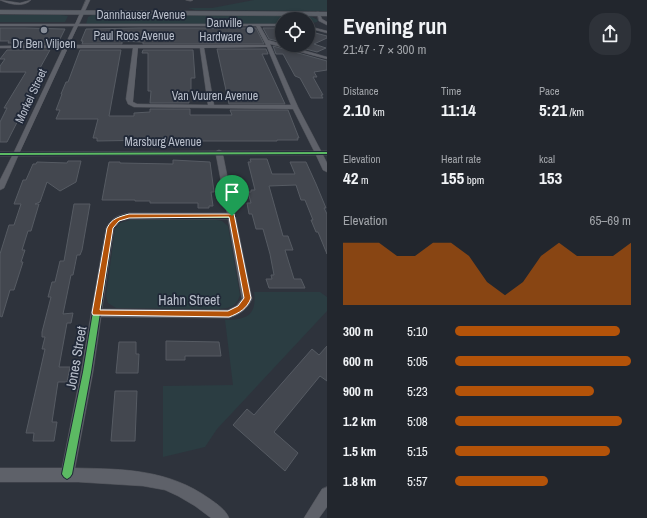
<!DOCTYPE html>
<meta charset="utf-8">
<style>
body{margin:0;font-family:"Archivo Narrow",sans-serif;background:#2e3239;color:#f1f3f6;height:100vh;display:flex;flex-direction:column;font-size:15px;white-space:nowrap}
*{box-sizing:border-box;margin:0}
p{font-size:13px;color:#a2a5aa}
.icon{flex:none;width:22px;height:22px;fill:none;stroke:currentColor;stroke-width:2;stroke-linecap:round;stroke-linejoin:round}
.map{position:relative;flex:1;overflow:hidden}
.panel{display:flex;flex-direction:column;background:#22262d;width:320px}
.panel>*{flex:none}
.fabs{position:absolute;left:275px;top:12px;display:grid;gap:8px}
.fabs a{display:grid;place-items:center;width:40px;height:40px;border-radius:50%;background:#22262d;box-shadow:0 2px 6px #0003,0 0 0 1px #3f4349;font-size:20px}
.pin{position:absolute;display:grid;place-items:center;width:34px;height:34px;color:#fff;margin:-41px -17px;border-radius:50% 50% 50% 0;rotate:-45deg;box-shadow:0 0 4px #0007}
.pin .icon{rotate:45deg}
.round{display:grid;place-items:center;flex:none;width:42px;height:42px;border-radius:16px;background:#2e3239}
.head{display:flex;align-items:center;justify-content:space-between;height:68px;padding:0 16px}
h1{font-size:22px;font-weight:800;line-height:30px}
.figures{display:grid;grid-template-columns:repeat(3,1fr);gap:6px;height:68px;padding:4px 16px}
.figures div{display:grid;align-content:center}
.figures b{font-size:17px;font-weight:800}
.figures small{font-size:11px;font-weight:400}
.figures p{font-size:11px}
.chart{height:112px;padding:8px 16px}
.chart p{display:flex;justify-content:space-between}
.chart svg{width:100%;height:72px;margin-top:4px;fill:#b45309;opacity:.7}
ul{padding:0 16px;list-style:none;font-size:13px}
li{display:grid;grid-template-columns:64px 48px 1fr;align-items:center;height:30px}
li i{height:10px;border-radius:5px;background:#b45309}
main{display:flex;flex:1;min-height:0}
.map>svg:first-child{display:block}
</style>
<main>
<div class="map">
<svg width="327" height="518" viewBox="0 0 327 518">
<rect width="100%" height="100%" fill="#2e333c"/>
<path fill="#2b3d42" d="M254,0H327V11L195,10L188,8H212Z
M0,15H61L68,16L65,22H0Z
M92,15H308L318,20L317,22L308,24V19H282V24H86L88,17Z
M213,219L222,221L228,226L240,295C236,307 230,308 219,309L116,308L108,303L106,296L115,229L120,223L130,220Z
M254,292H320L327,297V311L217,429L205,447L163,457V386L233,385L225,320C247,320 257,315 254,292Z"/>
<path fill="#43474f" stroke="#565b63" d="M0,28H25L65,29L59,41H55L53,44H11L12,43H8L9,41H0Z
M139,28H256L264,44H143V42L122,41V44H82L83,41H81L86,29Z
M263,28H282V42L269,39Z
M308,31L327,36V38L314,44L326,48L317,52L291,45H308Z
M273,46L327,61V70L314,72L317,77H313L323,95H321L323,98H311L300,78L295,76L283,54H276Z
M217,49H266L268,54H262L285,104H229Z
M7,50H50L40,68H42L32,89H34L7,142H0V122L7,108H4L26,72H0V66L5,59H0Z
M80,50H121L109,116H134V113L150,112V109H190V115H232L230,110H288L299,138H297L298,140H277V141H169V143H157V141L154,140L97,141V138H93L98,119H56L60,110H56L62,94H61L66,82H68Z
M143,50H193L195,78H191V91H188L189,103H150L151,91H148V53H142Z
M250,159H267L272,174H295L290,162H306L316,184L326,208H324L327,214V254L318,232H316L311,220H313L305,200H301L296,185L269,186L283,236H288L293,250H285L294,279H301L305,288H269L266,279H272L271,275H274L270,254L263,229H256L252,214H249L247,203H251L248,192H251V190H255L248,162H251Z
M173,160L210,162L214,192H211L213,206H209V208H198V203H150V201H135V200H102L109,162H120V163L173,164Z
M68,161H81L76,182L60,191L47,182L40,202L35,204H39L31,231H28L22,250H25L21,262H23L14,290H10L2,317L0,316V254L9,225H14L21,204H14L23,180H26L33,164H36L37,162L67,163Z
M74,204H90L82,250L80,255H77L73,275H71L63,314L73,313L71,323H67L59,367H70L67,382H58L52,422H57L54,441H33L34,433H26L45,349H42L45,337H42V332L51,297H48L52,282H55L60,261H64Z
M166,341L219,342L221,356H185V360H166Z
M119,342H136V354H139L138,373H116Z
M327,346V381L320,376L274,432L298,453L285,471L233,425L247,409L254,415L312,349L319,355Z
M115,391H137L135,441H111Z"/>
<g fill="none" stroke-linecap="round" stroke-linejoin="round">
<g stroke="#4c4f56" stroke-width="1">
<path id="street" d="M0,0L20,3L31,0C23,8 9,4 0,0Z
M86,0H90L79,24H282V26H260L268,40L327,57V59L270,44L298,107L321,151H327V155H323L327,163V172L323,170L316,155H223L252,299C247,310 240,314 229,318L101,317L93,372L75,468C124,469 168,469 210,499C217,504 226,510 229,518H211L195,506L178,496L165,490L143,486L78,482H0V468H62L81,372L106,228C111,218 118,215 129,213H227L216,155L18,156L4,188L0,190V180L12,156H0V152H14L63,48H0V46L65,45L74,26H0V24H75ZM78,26H256L266,45H69ZM267,47L291,105H214L204,48ZM68,48H133L126,99L128,104L134,107L293,109L314,151H222L219,150L216,151L20,152ZM138,48H200L208,105L137,104L133,102ZM129,219H228L242,299L236,306L228,310L102,309L114,228L121,221Z
M186,0H193L191,1Z
M317,12H319L322,19L327,22V25L319,21Z
M308,26L327,31V33L308,28Z
M327,487V507L319,518H304L322,489Z"/>
</g>
<g stroke="#4c4f56" stroke-width="1">
<path id="secondary" d="M0,10L327,12V16L0,14Z"/>
</g>
<use href="#street" fill="#5e6169" fill-rule="evenodd"/>
<use href="#secondary" fill="#5c6068" fill-rule="evenodd"/>
<g stroke="#202837" stroke-width="2">
<path id="cycleway" d="M327,152V154L0,155V153Z
M129,214H232L235,216L232,218H129C122,219 117,222 113,228L91,372L72,474L70,477L67,479L64,477L62,474L83,372L107,228C112,219 119,216 129,214Z"/>
</g>
<use href="#cycleway" fill="#5cba63" fill-rule="evenodd"/>
</g>
<path fill="#b45309" stroke="#fff" fill-rule="evenodd" d="M129,214H234L251,298C247,309 239,313 229,317L93,315L92,313L107,228C112,218 119,217 129,214ZM229,217L244,298L238,306L228,311L100,310L113,228L119,221L129,218Z"/>
<g fill="#888e99" stroke="#202837" stroke-width="1.5">
<circle cx="44" cy="30" r="4"/>
<circle cx="250" cy="30" r="4"/>
</g>
<g text-anchor="middle" dominant-baseline="central" stroke-width="3.5" stroke-linejoin="round" paint-order="stroke">
<g font-size="12" fill="#b9bfcb" stroke="#202837">
<text x="141" y="15">Dannhauser Avenue</text>
<text x="134" y="36">Paul Roos Avenue</text>
<text transform="translate(31 96) rotate(-65)">Morkel Street</text>
<text x="215" y="96">Van Vuuren Avenue</text>
<text x="163" y="142">Marsburg Avenue</text>
</g>
<g font-size="12" fill="#b9bfcb" stroke="#202837" text-anchor="end">
<text x="242" y="23">Danville<tspan x="242" dy="14">Hardware</tspan></text>
<text x="44" y="44" text-anchor="middle">Dr Ben Viljoen</text>
</g>
<g font-size="14" fill="#b9bfcb" stroke="#202837">
<text x="189" y="300">Hahn Street</text>
<text transform="translate(76 358) rotate(-80)">Jones Street</text>
</g>
</g>
</svg>
<div class="fabs">
<a><svg class="icon" aria-label="locate" viewBox="0 0 24 24"><circle cx="12" cy="12" r="6"/><path d="M12 2v4M12 18v4M2 12h4M18 12h4"/></svg></a>
</div>
<div class="pin" style="left:232px;top:216px;background:#1e9e55"><svg class="icon" aria-label="arrive" viewBox="0 0 24 24"><path d="M6 21V4h12l-3 4 3 4H6"/></svg></div>
</div>
<section class="panel">
<div class="head"><div><h1>Evening run</h1><p>21:47 · 7 × 300 m</p></div><a class="round"><svg class="icon" aria-label="share" viewBox="0 0 24 24"><path d="M12 15V3M7 8l5-5 5 5M5 13v7h14v-7"/></svg></a></div>
<div class="figures">
<div><p>Distance</p><b>2.10<small> km</small></b></div>
<div><p>Time</p><b>11:14</b></div>
<div><p>Pace</p><b>5:21<small> /km</small></b></div>
</div>
<div class="figures">
<div><p>Elevation</p><b>42<small> m</small></b></div>
<div><p>Heart rate</p><b>155<small> bpm</small></b></div>
<div><p>kcal</p><b>153</b></div>
</div>
<div class="chart"><p><span>Elevation</span>65–69 m</p>
<svg viewBox="0 0 160 44" preserveAspectRatio="none"><path d="M0 44V6L10 6L20 6L30 14L40 14L50 6L60 6L70 14L80 30L90 38L100 30L110 14L120 6L130 14L140 14L150 14L160 6V44z"/></svg>
</div>
<ul>
<li><b>300 m</b>5:10<i style="width:94%"></i></li>
<li><b>600 m</b>5:05<i style="width:100%"></i></li>
<li><b>900 m</b>5:23<i style="width:79%"></i></li>
<li><b>1.2 km</b>5:08<i style="width:95%"></i></li>
<li><b>1.5 km</b>5:15<i style="width:88%"></i></li>
<li><b>1.8 km</b>5:57<i style="width:53%"></i></li>
</ul>
</section>
</main>
